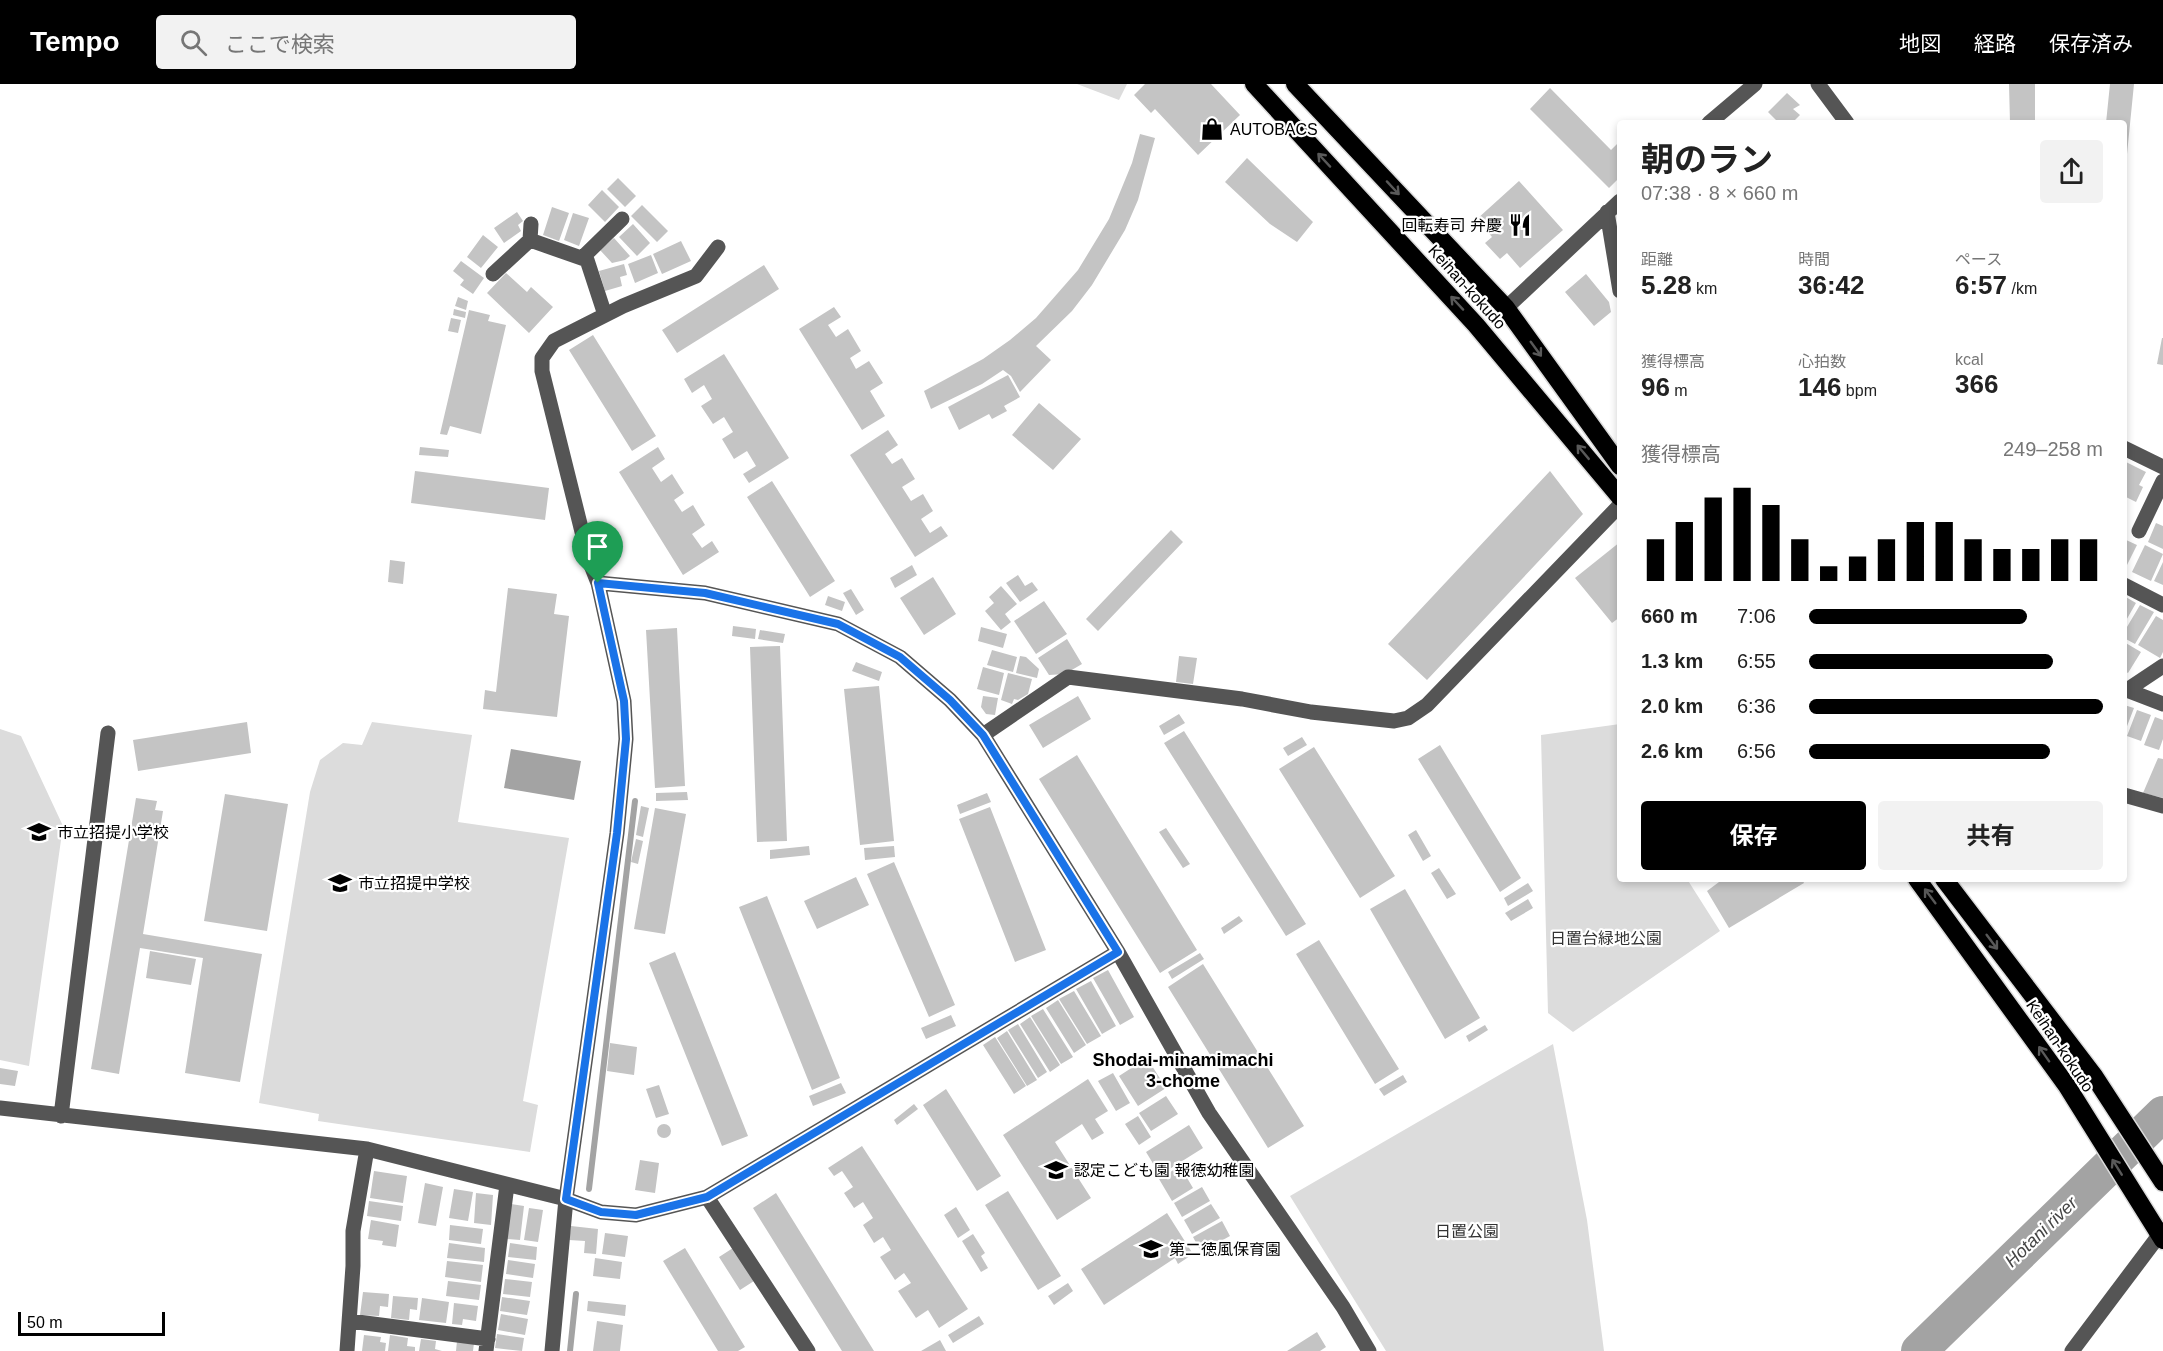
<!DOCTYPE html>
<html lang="ja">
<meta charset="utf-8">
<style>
body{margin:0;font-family:Helvetica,"Noto Sans JP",sans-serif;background:#f2f2f2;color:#222;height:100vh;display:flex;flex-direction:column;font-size:22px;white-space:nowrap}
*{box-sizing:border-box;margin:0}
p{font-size:20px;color:#767676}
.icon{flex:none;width:33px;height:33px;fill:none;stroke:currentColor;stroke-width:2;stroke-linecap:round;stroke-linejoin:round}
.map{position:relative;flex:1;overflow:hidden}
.sheet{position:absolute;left:1617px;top:36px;width:510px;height:762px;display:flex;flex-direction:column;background:#fff;border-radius:6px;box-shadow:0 3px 9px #0003}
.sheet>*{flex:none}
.scale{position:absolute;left:18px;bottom:15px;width:147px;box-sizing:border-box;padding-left:6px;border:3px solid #000;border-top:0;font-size:16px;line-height:21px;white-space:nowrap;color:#000;-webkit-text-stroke:4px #fff;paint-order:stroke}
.pin{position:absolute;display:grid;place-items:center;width:51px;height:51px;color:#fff;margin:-62px -26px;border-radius:50% 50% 50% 0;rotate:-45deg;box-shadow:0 0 6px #0007}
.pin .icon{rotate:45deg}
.round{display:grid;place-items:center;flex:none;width:63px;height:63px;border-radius:6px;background:#f2f2f2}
.head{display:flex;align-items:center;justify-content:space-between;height:102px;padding:0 24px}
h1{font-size:33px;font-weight:700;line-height:45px}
.stats{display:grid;grid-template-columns:repeat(3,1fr);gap:9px;height:102px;padding:6px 24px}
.stats div{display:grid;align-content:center}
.stats b{font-size:26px;font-weight:700}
.stats small{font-size:16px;font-weight:400}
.stats p{font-size:16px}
.chart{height:168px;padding:12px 24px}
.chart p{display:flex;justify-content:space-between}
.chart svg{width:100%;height:108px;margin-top:6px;stroke:#000;stroke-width:6}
.action{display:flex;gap:12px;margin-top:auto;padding:12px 24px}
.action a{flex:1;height:69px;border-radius:6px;background:#000;color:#fff;font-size:24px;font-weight:700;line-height:69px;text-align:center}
.action a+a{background:#f2f2f2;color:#222}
ul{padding:0 24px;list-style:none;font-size:20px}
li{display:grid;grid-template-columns:96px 72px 1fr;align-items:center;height:45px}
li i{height:15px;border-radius:8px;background:#000}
header{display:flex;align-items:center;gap:36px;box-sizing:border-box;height:84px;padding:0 30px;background:#000;color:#fff}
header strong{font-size:28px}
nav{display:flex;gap:33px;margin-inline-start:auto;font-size:21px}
.search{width:420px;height:54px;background:#f2f2f2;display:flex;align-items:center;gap:15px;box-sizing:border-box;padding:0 21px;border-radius:6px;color:#767676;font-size:22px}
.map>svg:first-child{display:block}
</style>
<header>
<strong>Tempo</strong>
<div class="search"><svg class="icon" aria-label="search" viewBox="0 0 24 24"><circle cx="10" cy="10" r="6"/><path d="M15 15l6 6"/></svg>ここで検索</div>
<nav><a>地図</a><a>経路</a><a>保存済み</a></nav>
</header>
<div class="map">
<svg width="2163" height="1267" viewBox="0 0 2163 1267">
<rect width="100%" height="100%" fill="#fff"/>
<path fill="#dcdcdc" d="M1077,0H1127L1119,16Z
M372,638L472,651L458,738L569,754L523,1017L538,1021L530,1068L318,1037L319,1030L259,1019L310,708L320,676L343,659L362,661Z
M1620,640V795H1687L1720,847L1573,948L1548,929L1541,651Z
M0,645L21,652L63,742L29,982L0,976Z
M1553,960L1587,1136L1604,1267H1386L1290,1112Z"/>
<path fill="#a3a3a3" d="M511,665L581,677L574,716L504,704Z"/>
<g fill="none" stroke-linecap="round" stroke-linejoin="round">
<path stroke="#a3a3a3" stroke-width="6" d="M589,1105L635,717
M570,1267L576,1210"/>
<path stroke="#a3a3a3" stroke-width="36" d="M1919,1267L2163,1030"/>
</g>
<path fill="#c4c4c4" d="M1145,0H1211L1240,31L1198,71L1155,25L1151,29L1134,11Z
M2009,0H2035V39H2010Z
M2110,0H2134L2126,80H2124V39H2106Z
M1550,4L1611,66L1620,57V93L1609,104L1530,25Z
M1787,9L1800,21L1793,25L1800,31L1792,39H1779L1768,28Z
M1140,50L1155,54L1138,116L1125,146L1092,201L1072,227L1036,262L1051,276L1020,308L1011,292L1003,286L982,300L931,325L924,307L983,275L1010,256L1036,234L1078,186L1109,135L1132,79Z
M1247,74L1313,138L1297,158L1270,140L1225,98Z
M618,94L636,112L625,123L607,105Z
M1519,97L1563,146L1520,184L1507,169L1500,175L1485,159L1492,153L1477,135Z
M602,106L619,123L605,138L588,121Z
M642,121L668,147L657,158L631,132Z
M552,123L569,129L559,157L543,151Z
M517,128L523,137L518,141L521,147L504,159L494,144Z
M573,129L589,134L579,162L564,156Z
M633,140L650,159L637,172L619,153Z
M483,151L498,163L481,184L467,173Z
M614,154L630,172L625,176L612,179L600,166Z
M681,157L691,177L662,190L653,170Z
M651,171L658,189L635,199L628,180Z
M461,177L484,194L473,210L460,201L464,196L453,187Z
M624,180L627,191L620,193L622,202L605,207L599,187Z
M764,181L779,205L677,269L662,246Z
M506,189L527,208L531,203L553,223L529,249L487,209Z
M1586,190L1609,218L1611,228L1594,242L1565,208Z
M458,213L468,217L466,226L455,222Z
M834,223L841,233L828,241L836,253L848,245L861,267L850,274L856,285L869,277L883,299L870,307L885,332L862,346L799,245Z
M454,225L466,228L465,234L453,231Z
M469,226L490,231L488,237L506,241L481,350L450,342L447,351L440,350Z
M451,234L461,236L458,249L448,247Z
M593,251L656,352L632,367L569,266Z
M2162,254H2163V281L2157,280Z
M724,270L789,374L749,399L743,390L756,382L747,367L734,375L722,355L733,348L724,333L713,340L701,322L712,315L704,301L692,309L684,295Z
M1008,291L1020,313L1004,322L1007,327L992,335L989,330L959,346L948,323Z
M1039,319L1081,355L1053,386L1012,351Z
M888,346L898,361L885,370L892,380L902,374L915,395L902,403L911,417L923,410L933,427L921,435L930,449L941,442L948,452L915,473L850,371Z
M420,363L449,366L448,373L419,371Z
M658,363L665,375L652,384L661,398L672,390L684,409L674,416L682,428L693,421L705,441L692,450L702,464L712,457L719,468L683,491L619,388Z
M2126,378L2146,388L2139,401L2143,403L2136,418L2124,412V384Z
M415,387L549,404L545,436L411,419Z
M1550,387L1583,430L1427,596L1388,560Z
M772,397L835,497L810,513L747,413Z
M2156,439L2163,442V465L2148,458Z
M1171,446L1183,458L1098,547L1086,535Z
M2124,455L2137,461L2126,483L2124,482Z
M1620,458V533L1612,539L1575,494Z
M2145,461L2163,470L2151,497L2132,488Z
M390,476L405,478L403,500L388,498Z
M2163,478V501L2154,497Z
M912,481L917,491L895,504L890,494Z
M1018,491L1025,502L1032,498L1038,506L1020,518L1006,499Z
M933,493L956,530L924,551L900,514Z
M1001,502L1017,520L1005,530L1011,538L1001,546L985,527L994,519L989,513Z
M508,504L557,510L554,530L569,532L557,633L483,625L485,606L496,608Z
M851,505L864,526L856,531L843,509Z
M828,512L845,518L842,527L825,521Z
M2124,512L2136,519L2124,540Z
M1044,517L1067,550L1036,570L1014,537Z
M2140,521L2154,528L2135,560L2124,554V548Z
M2156,532L2163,536V568L2160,574L2138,561Z
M733,542L756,545L755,555L732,552Z
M981,543L1007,550L1003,564L978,557Z
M677,544L685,702L655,704L646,546Z
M760,546L785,550L783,559L758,555Z
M1067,555L1082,580L1065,590L1049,591L1038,574Z
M2124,558L2141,568L2128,589L2124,587Z
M780,562L787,757L757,758L750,563Z
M992,566L1017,573L1013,588L987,581Z
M1020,572L1026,573L1039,585L1037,594L1016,589Z
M1179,572L1197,574L1193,600L1176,598Z
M856,578L882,588L879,597L852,587Z
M983,583L1004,589L999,611L977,605Z
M1008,589L1032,595L1028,610L1018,616L1014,615L1012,620L1001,616Z
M879,602L894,757L860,761L844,605Z
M983,612L998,614L995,631L986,630L981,623Z
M1078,612L1091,635L1043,664L1029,641Z
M2124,621L2134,624L2124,650Z
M2137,626L2151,631L2141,657L2127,652Z
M1179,630L1185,639L1164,651L1159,642Z
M2155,633L2163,636V655L2159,666L2144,661Z
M247,638L251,669L138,687L133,656Z
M1184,647L1306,840L1286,852L1164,659Z
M1302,653L1307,661L1288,672L1283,664Z
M1440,661L1521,794L1500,808L1418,675Z
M1314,663L1395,792L1360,814L1279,685Z
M1077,671L1197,866L1160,889L1039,695Z
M2158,674L2163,675V714L2143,709Z
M687,708L688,716L656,717V709Z
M987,709L991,718L960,730L957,721Z
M225,710L288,720L267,847L204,837Z
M136,714L157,717L155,726L163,727L143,850L262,870L240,998L185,989L203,874L140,864L119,990L91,985Z
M641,722L649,724L643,753L636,751Z
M990,723L1046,866L1015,878L959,735Z
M655,724L686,730L665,850L634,845Z
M1166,744L1190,780L1183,784L1159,748Z
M1416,746L1431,772L1423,777L1408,751Z
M636,755L643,757L638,780L631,778Z
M809,762L810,771L770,775V766Z
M894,762L895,773L865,776L864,764Z
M894,778L955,921L929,933L867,790Z
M1439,784L1456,810L1447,815L1431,789Z
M856,793L869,821L817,845L804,817Z
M1723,795H1802L1804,799L1729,844L1707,807Z
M1528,799L1533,807L1508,822L1504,814Z
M1405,805L1480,934L1445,955L1370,825Z
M767,812L840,994L812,1006L739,823Z
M1528,815L1533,824L1511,837L1505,829Z
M1239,832L1243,837L1224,850L1221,844Z
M1319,856L1399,985L1375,1000L1296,870Z
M150,867L196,875L191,901L146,894Z
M675,868L748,1052L722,1062L649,879Z
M1200,869L1204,875L1172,895L1168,888Z
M1203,880L1304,1042L1268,1064L1168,903Z
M1108,886L1134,933L1120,941L1093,894Z
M1091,897L1116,942L1102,950L1076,905Z
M1074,907L1101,952L1087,960L1059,915Z
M1058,916L1086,961L1074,969L1046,924Z
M1043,925L1073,973L1061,980L1031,932Z
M951,931L956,942L926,955L921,944Z
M1030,933L1060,981L1050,988L1020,940Z
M1018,940L1047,988L1038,994L1008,946Z
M1485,941L1488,946L1469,958L1466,952Z
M1007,947L1037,996L1027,1002L997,954Z
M995,953L1026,1002L1014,1010L983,961Z
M610,959L637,963L634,991L607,987Z
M1147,974L1166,1004L1138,1022L1119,992Z
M0,984L18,987L15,1002L0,1000Z
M1113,989L1130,1019L1116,1027L1098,997Z
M1403,991L1407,998L1384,1012L1379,1005Z
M1088,995L1108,1027L1095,1035L1104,1049L1092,1056L1082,1040L1055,1058L1091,1114L1057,1136L1003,1051Z
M841,999L846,1009L813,1022L809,1012Z
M659,1001L669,1030L656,1034L646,1005Z
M946,1005L1001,1092L977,1107L923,1021Z
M1166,1012L1178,1030L1151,1047L1139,1029Z
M914,1020L918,1025L897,1041L894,1036Z
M1138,1032L1151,1053L1139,1061L1125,1040Z
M657 1047a7 7 0 1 1 14 0a7 7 0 1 1-14 0Z
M1189,1041L1203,1064L1160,1091L1146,1068Z
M862,1062L968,1225L939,1244L928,1226L916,1234L898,1207L911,1199L904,1189L895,1196L880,1173L891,1166L883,1153L874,1159L863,1141L873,1134L863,1118L854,1124L844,1109L853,1103L842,1087L834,1092L828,1084Z
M640,1076L659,1079L655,1109L635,1106Z
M1180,1082L1193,1104L1172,1117L1159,1095Z
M374,1087L407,1092L403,1119L370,1114Z
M425,1099L443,1103L436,1142L418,1139Z
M1202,1103L1210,1117L1182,1133L1174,1119Z
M454,1105L473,1108L468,1137L449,1134Z
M1008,1107L1061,1192L1038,1206L985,1121Z
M476,1109L493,1111L491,1141L474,1139Z
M776,1109L874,1267H842L753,1124Z
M369,1117L403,1122L401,1137L367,1132Z
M511,1120L524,1122L520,1156L507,1155Z
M1211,1120L1220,1134L1192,1150L1184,1136Z
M956,1123L970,1146L958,1154L944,1131Z
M529,1124L543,1126L538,1158L524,1156Z
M1167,1129L1193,1170L1178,1180L1175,1174L1104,1221L1081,1185Z
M371,1136L399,1141L396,1163L382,1161L383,1157L368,1155Z
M1222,1137L1230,1152L1201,1168L1193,1153Z
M450,1141L483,1145L481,1160L449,1156Z
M571,1142L598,1145L596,1170L584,1169L585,1157L569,1156Z
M605,1149L628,1152L625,1173L602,1170Z
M973,1150L985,1169L981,1172L988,1184L981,1188L962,1157Z
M449,1159L485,1164L484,1178L447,1174Z
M510,1159L537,1163L536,1176L508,1173Z
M685,1164L745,1263L738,1267H718L663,1177Z
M733,1164L754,1197L740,1206L719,1173Z
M595,1174L622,1178L620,1195L593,1192Z
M508,1176L535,1180L533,1194L506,1190Z
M447,1177L483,1181L481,1198L445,1193Z
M505,1195L532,1198L530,1213L503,1210Z
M448,1197L481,1201L479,1216L446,1212Z
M1068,1199L1073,1207L1054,1221L1048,1212Z
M363,1208L389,1210L388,1223L380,1222L379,1232L360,1231Z
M393,1212L418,1214L417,1226L410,1225L409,1236L391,1234Z
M502,1213L530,1217L527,1231L500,1227Z
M422,1214L449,1218L446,1239L419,1236Z
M588,1217L626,1221L625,1232L587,1227Z
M454,1219L478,1222L476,1237L463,1235L462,1241L452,1240Z
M501,1230L528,1235L525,1251L498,1246Z
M979,1232L984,1240L953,1259L948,1251Z
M597,1237L623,1241L620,1267H593Z
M1317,1248L1326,1263L1320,1267H1287Z
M497,1250L524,1254L522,1267L495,1264Z
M364,1251L381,1253L380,1258L386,1259L385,1267H362Z
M390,1251L408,1254L407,1262L415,1263V1267H388Z
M421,1255L436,1257L435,1265L442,1267H419Z
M940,1256L946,1267H921Z
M457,1257L474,1259L473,1267H456Z"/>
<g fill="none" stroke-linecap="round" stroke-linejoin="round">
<g stroke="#dbdbdb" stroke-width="21">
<path id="highway" d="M1254,0L1476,241L1620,413
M1295,0L1506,224L1620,382
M1917,795L2067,1002L2163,1156
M1944,795L2094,992L2163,1098"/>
</g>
<path stroke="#555" stroke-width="15" d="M1818,0L1847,39
M1709,39L1755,0
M1607,128L1620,207
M530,156L587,176L605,231
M582,174L622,135
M493,190L530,156L531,140
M1506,224L1620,117
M2124,364L2163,383
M2139,447L2163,397
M598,499L705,509L838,540L900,573L950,616L983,651L1118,868L1209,1029L1343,1223L1369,1267
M2124,501L2163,521
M2124,605L2163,620
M2127,606L2163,582
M983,651L1068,593L1242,615L1311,628L1394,637L1408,634L1427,621L1620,421
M2124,711L2163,722
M0,1024L367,1065L566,1115L601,1128L636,1131L707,1113L1118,868
M61,1032L108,649
M707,1113L808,1267
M350,1237L488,1255
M347,1267L353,1182V1147L367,1065
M486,1267L507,1101
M552,1267L566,1115L617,749L626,655L624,617L598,499L589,476L542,287V274L554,257L623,222L696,192L718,163
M2072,1267L2163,1146"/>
<use href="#highway" stroke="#000" stroke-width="18"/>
</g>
<defs><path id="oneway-shaft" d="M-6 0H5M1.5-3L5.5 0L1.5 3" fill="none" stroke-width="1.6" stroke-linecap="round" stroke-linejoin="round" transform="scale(1.5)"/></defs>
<g stroke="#595959">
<use href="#oneway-shaft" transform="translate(1324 76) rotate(-133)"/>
<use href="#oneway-shaft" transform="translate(1393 104) rotate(47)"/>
<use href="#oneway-shaft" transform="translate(1457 219) rotate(-133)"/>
<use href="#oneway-shaft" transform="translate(1536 265) rotate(54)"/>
<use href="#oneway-shaft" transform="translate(1583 368) rotate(-130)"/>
<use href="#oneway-shaft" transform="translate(1930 812) rotate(-127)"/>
<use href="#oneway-shaft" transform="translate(1992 858) rotate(53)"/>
<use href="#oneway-shaft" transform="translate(2044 970) rotate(-125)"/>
<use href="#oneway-shaft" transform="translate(2117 1083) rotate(-122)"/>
</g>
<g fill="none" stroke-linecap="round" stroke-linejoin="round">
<g stroke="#fff" stroke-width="12">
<path id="route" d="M598,499L705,509L838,540L900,573L950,616L983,651L1118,868L707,1113L636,1131L601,1128L566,1115L617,749L626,655L624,617Z"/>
</g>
<use href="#route" stroke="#1a73e8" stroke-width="8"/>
</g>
<defs>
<g id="shop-bare" transform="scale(1.8)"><path d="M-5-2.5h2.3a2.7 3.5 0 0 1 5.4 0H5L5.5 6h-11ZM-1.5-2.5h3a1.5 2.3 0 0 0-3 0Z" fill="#000" stroke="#fff" stroke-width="2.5" paint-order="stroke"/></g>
<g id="restaurant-bare" transform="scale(1.8)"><path d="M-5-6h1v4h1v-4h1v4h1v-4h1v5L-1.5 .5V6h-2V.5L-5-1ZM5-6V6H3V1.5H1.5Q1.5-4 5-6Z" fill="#000" stroke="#fff" stroke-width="2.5" paint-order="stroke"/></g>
<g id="school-bare" transform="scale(1.8)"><path d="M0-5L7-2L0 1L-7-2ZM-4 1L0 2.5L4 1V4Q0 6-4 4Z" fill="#000" stroke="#fff" stroke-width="2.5" paint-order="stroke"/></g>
</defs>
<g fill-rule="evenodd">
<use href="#shop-bare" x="1212" y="45"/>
<use href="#restaurant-bare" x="1520" y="141"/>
<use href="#school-bare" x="39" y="748"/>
<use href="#school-bare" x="340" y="799"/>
<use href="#school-bare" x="1056" y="1086"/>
<use href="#school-bare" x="1151" y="1165"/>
</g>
<g text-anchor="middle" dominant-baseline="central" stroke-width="4.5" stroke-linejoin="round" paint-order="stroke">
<g font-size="16" fill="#000" stroke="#fff" text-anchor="start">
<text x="1230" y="45">AUTOBACS</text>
<text x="1502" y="141" text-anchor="end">回転寿司 弁慶</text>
<text x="57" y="748">市立招提小学校</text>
<text x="358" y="799">市立招提中学校</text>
<text x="1074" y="1086">認定こども園 報徳幼稚園</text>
<text x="1169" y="1165">第二徳風保育園</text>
</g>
<g font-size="16" fill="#000" stroke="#fff">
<text transform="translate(1467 203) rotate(48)">Keihan-kokudo</text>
<text transform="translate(2060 962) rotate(56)">Keihan-kokudo</text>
</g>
<g font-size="16" fill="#333" stroke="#fff">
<text x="1606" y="854">日置台緑地公園</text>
<text x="1467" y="1147">日置公園</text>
</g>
<g font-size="18" font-weight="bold" fill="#000" stroke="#fff">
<text x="1183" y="976">Shodai-minamimachi<tspan x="1183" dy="21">3-chome</tspan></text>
</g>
<g font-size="18" font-style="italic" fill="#444" stroke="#fff">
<text transform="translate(2041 1148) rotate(-44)">Hotani river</text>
</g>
</g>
</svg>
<div class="scale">50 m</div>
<div class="pin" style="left:598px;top:499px;background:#1e9e55"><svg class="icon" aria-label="arrive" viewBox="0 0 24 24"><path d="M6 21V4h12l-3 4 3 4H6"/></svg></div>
<section class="sheet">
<div class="head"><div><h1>朝のラン</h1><p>07:38 · 8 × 660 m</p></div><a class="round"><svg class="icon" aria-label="share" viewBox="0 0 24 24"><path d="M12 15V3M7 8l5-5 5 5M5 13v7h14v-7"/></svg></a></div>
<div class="stats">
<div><p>距離</p><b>5.28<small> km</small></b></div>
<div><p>時間</p><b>36:42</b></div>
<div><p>ペース</p><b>6:57<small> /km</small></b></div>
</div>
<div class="stats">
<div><p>獲得標高</p><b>96<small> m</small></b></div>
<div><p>心拍数</p><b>146<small> bpm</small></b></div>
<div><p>kcal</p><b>366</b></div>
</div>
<div class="chart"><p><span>獲得標高</span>249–258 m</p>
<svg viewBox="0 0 160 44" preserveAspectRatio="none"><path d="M5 44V27M15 44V20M25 44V10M35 44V6M45 44V13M55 44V27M65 44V38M75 44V34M85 44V27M95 44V20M105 44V20M115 44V27M125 44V31M135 44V31M145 44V27M155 44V27"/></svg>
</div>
<ul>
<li><b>660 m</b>7:06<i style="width:74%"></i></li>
<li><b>1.3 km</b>6:55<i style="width:83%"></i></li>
<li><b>2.0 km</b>6:36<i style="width:100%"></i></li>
<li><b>2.6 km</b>6:56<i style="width:82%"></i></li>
</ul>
<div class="action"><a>保存</a><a>共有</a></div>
</section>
</div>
